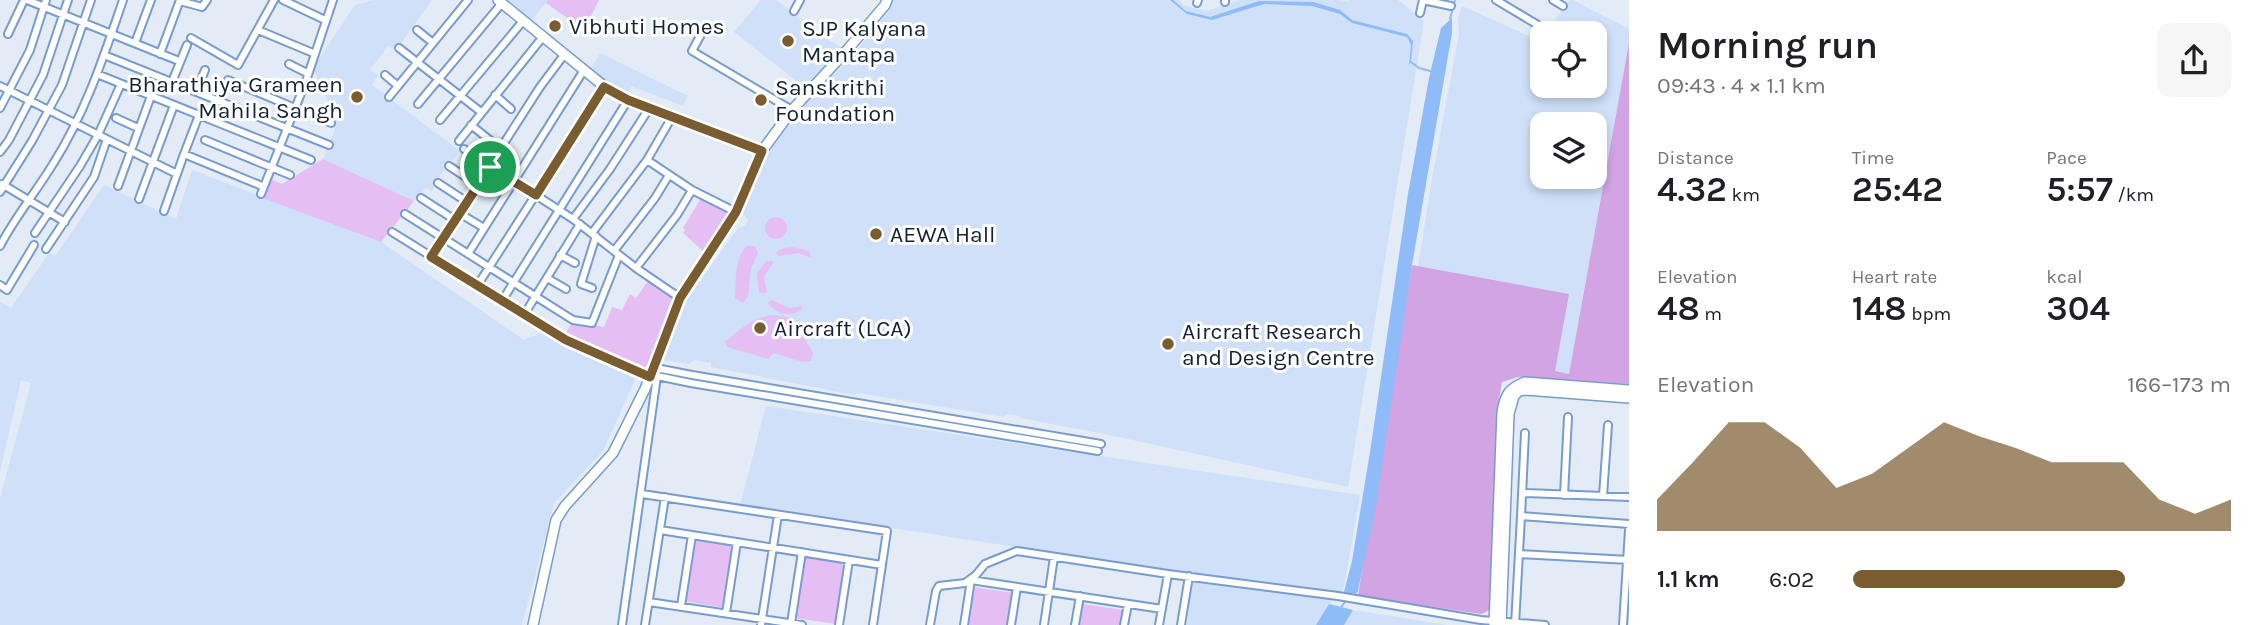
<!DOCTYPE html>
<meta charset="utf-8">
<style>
body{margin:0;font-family:Karla,sans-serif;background:#f6f6f6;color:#202124;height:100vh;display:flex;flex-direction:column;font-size:26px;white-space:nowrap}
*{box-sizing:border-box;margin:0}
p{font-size:23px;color:#757577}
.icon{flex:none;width:38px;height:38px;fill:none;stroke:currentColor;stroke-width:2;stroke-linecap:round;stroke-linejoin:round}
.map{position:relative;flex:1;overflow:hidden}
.drawer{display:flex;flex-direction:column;background:#fff;width:630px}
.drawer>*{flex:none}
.fabs{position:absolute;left:1530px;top:21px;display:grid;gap:14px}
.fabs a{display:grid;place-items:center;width:77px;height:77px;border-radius:14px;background:#fff;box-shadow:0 4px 10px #0003;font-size:35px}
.pin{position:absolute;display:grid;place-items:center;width:60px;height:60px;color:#fff;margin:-30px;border:4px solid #fff;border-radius:50%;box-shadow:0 2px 7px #0007}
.round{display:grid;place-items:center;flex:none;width:74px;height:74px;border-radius:14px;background:#f6f6f6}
.head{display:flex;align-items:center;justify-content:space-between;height:119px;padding:0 28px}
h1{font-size:38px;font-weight:600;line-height:52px}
.stats{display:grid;grid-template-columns:repeat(3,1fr);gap:10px;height:119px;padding:7px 28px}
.stats div{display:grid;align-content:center}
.stats b{font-size:35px;font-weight:600}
.stats small{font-size:19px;font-weight:400}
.stats p{font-size:19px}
.chart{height:196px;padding:14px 28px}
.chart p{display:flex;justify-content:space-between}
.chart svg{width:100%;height:126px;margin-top:7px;fill:#795c30;opacity:.7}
ul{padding:0 28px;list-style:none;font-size:23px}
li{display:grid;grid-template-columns:112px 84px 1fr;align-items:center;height:52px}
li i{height:18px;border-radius:9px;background:#795c30}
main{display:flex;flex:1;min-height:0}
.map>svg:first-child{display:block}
</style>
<main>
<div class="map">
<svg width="1629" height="625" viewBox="0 0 1629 625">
<rect width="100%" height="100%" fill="#e3ebf6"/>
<path fill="#cfe0f8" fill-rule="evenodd" d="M374,0H432L396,50L388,46L370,70L378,75L372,85L460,151L441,174L432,191L426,188L414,201L323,159L335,130L334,122L328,119L331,109L313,68L355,5Z
M503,0H548L530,22Z
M761,0H777L818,34L843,48L804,87L734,32Z
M892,0H1179L1183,5L1207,11L1239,0H1340L1348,2L1349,0H1398L1424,21L1348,487L1105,434L1020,418L1019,416L1006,414L1004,417L858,393L855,395L711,367V363L694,360L689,364L663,360L686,301L738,228L745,226L747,223L748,220L742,212L768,149L793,114L855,53L890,8Z
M1569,0H1573L1629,29V43L1569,374L1555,372L1418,266L1432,179L1459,34L1458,18L1462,6L1533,38L1553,23ZM1542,33H1594V86H1542ZM1542,124H1594V177H1542Z
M600,53L688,96L683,106L631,86L627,93L606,82L590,70Z
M192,170L381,242L524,340L546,331L573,348L637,375L603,451L554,503L522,625H0V498L31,383L21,380L0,472V302L11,308L49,253L55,256L104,185L176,219Z
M766,406L1360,495L1344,587L1329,604L1316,625H1187L1194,574L740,505Z
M1353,610L1447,625H1344Z"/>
<path fill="#e5bff4" d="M548,0H599L584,30L546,3Z
M323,159L414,201L381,242L260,197L268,178L282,184Z
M701,198L732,212L705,253L683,233L685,230L683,228Z
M765 228a11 11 0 1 1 22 0a11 11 0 1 1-22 0Z
M746,246H755L758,253L751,269L748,296L743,303L735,298C736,279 734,262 746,246Z
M792,247L809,251L811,258L799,253L778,256L776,252L784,248Z
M766,261H772L773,263L764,277L767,293H759L757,273Z
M653,279L676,298L649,368H637L564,336L573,321L604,327L612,307L622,310L630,294L636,298L648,281Z
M772,300L790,308L801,306L803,309C791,317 779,315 769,305L768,303Z
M773,315L793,318L813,353L811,361L802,362L774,353L768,359L727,347L725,342C740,329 752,318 773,315Z
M694,539L735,546L725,608L684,601Z
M805,556L846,562L836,624L795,618Z
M973,587L1014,593L1009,625H967Z
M1083,604L1124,610L1122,625H1080Z"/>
<path fill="#d2a4e3" d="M1629,43V384L1518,377L1502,382L1498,405L1489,610L1482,614L1358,596L1412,265L1569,294L1555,371L1569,374Z"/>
<path fill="#8fbbf8" d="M1170,0H1173L1186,11L1210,17L1259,1L1313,2L1340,10L1352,20L1407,34L1413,41L1411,62L1409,65L1411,45L1407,37L1352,23L1340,14L1312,6L1264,4L1212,20L1187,14Z
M1452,18V33L1412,265L1376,506L1358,591L1356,594L1344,592L1352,561L1370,452L1408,194L1429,78L1441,28Z
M1329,604L1353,610L1344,625H1316Z"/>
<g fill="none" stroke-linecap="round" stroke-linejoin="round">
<path stroke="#8fbbf8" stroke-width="2" d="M1450,19L1455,0
M1411,62L1419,68L1430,71
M1340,609L1347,599"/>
<g stroke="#789ccf" stroke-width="10">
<path id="street" d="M27,0L179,61
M283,0L325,20
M1423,0L1451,6
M1496,0L1543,28
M1553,0L1563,6
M180,1L202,7L207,0
M1225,2V0
M1197,3L1198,0
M794,11L800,0
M1420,13L1423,0
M705,27L692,51L792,110
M258,30L313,53
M417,30L433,43
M8,34L24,0
M191,38L238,65L274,0
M135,43L151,0
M399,48L481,112
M160,54L180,0
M104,55L329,145
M289,64L307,73
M97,74L311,160
M385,75L398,86
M228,80L331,123
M172,82L187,45
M0,86L177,174L184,154L262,186
M196,92L205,70
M495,95L511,109
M389,97L468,0
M418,104L502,3
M0,108L30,50L46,0
M116,118L138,128
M440,120L523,21
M471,125L501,149
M205,140L290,175
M459,141L542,38
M464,149L573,219L636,268L680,298
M0,152L9,140L43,75L68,0
M184,154L199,115
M647,160L692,190L736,212
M449,166L478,185
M438,183L467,202
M2,184L65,222
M118,186L151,96
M0,192L32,141L62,85L91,0
M261,194L306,81L333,0
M421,198L455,220
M139,199L174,105
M164,211L177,174
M459,213L484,228
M405,214L573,320L592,323L619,255
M573,219L610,169L650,107
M392,232L566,340L650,377
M35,233L80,166L98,135L121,84
M592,233L647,160L672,117
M0,246C15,217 36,192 53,164C85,114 104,56 123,0
M46,249L94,177L107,139
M614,251L655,198L669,175
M468,254L584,70
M560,255L575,263
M431,257L540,87L564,55
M636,268L677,215L692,190
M547,278L566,289
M0,285L7,290L34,245
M477,286L605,87
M592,288L581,284L596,236
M502,301L628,100
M524,315L580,224
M652,371L661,369L692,375L1101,444
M652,371L657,376L691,383L1098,451
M642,494L887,531L873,625
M1522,495L1525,433
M1564,495L1568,417
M1603,496L1608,425
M1521,516L1522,495L1526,493L1629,497
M660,530L882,565
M1519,554L1629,560
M649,602L802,625
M681,606L692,535
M726,613L737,542
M791,623L802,552
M622,625L657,376
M645,625L665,497
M761,625L778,515
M839,625L849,560
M930,625L936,591L939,586L965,583L976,575L985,564L1017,551L1168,574L1338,596L1481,620L1545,625
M964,625L971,580L1162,609
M1011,625L1017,587
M1044,625L1054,557
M1075,625L1080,596
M1124,625L1128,604
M1159,625L1168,574
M1181,625L1189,576
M1515,625L1521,516L1629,524
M1623,625L1629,530"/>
</g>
<g stroke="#789ccf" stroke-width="12">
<path id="secondary" d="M498,0L605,87L628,100L762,151
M533,625L556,520L565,506L613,453L645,389L680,298L736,212L762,151L792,110L848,49L885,5L887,0
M1494,625L1502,412C1505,395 1509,388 1525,382L1629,390
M1501,625L1509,414L1514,396L1519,391L1526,390L1629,398"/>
</g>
<use href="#street" stroke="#fff" stroke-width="6"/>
<use href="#secondary" stroke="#fff" stroke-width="9"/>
</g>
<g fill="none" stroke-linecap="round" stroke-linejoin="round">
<g stroke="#fff" stroke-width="14">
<path id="route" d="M604,87L628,100L762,151L736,212L680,298L650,377L566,340L431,257L490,167L536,195Z"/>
</g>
<use href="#route" stroke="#795c30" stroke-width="9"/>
</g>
<g fill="#795c30" stroke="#fff" stroke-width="2.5">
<circle cx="555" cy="26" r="7"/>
<circle cx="788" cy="41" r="7"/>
<circle cx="357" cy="97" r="7"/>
<circle cx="761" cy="100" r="7"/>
<circle cx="876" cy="234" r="7"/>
<circle cx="760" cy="328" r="7"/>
<circle cx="1168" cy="344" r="7"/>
</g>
<g text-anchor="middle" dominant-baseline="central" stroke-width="6" stroke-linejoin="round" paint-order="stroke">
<g font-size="23" fill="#142235" stroke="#fff" text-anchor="start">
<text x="569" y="26">Vibhuti Homes</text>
<text x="802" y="28">SJP Kalyana<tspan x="802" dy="26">Mantapa</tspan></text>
<text x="343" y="84" text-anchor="end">Bharathiya Grameen<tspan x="343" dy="26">Mahila Sangh</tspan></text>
<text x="775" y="87">Sanskrithi<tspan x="775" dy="26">Foundation</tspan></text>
<text x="890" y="234">AEWA Hall</text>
<text x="774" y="328">Aircraft (LCA)</text>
<text x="1182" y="331">Aircraft Research<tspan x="1182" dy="26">and Design Centre</tspan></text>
</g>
</g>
</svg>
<div class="fabs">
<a><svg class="icon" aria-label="locate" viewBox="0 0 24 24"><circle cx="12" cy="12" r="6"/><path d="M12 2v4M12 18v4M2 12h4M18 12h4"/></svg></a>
<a><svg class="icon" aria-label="layers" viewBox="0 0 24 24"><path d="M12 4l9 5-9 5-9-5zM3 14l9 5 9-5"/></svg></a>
</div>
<div class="pin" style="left:490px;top:167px;background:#1e9e55"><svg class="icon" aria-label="arrive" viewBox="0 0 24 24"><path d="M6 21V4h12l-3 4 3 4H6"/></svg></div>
</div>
<section class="drawer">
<div class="head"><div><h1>Morning run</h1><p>09:43 · 4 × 1.1 km</p></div><a class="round"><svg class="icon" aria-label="share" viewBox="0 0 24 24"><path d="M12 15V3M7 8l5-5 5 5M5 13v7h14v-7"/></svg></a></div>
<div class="stats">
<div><p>Distance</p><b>4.32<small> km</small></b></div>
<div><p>Time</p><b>25:42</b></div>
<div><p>Pace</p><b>5:57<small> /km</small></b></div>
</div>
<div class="stats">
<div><p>Elevation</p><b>48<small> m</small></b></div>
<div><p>Heart rate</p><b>148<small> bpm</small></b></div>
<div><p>kcal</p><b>304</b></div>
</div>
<div class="chart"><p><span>Elevation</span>166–173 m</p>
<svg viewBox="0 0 160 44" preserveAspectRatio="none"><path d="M0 44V33L10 20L20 6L30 6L40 15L50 29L60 24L70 15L80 6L90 11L100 15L110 20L120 20L130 20L140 33L150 38L160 33V44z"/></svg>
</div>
<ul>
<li><b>1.1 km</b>6:02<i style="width:72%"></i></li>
</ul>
</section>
</main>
